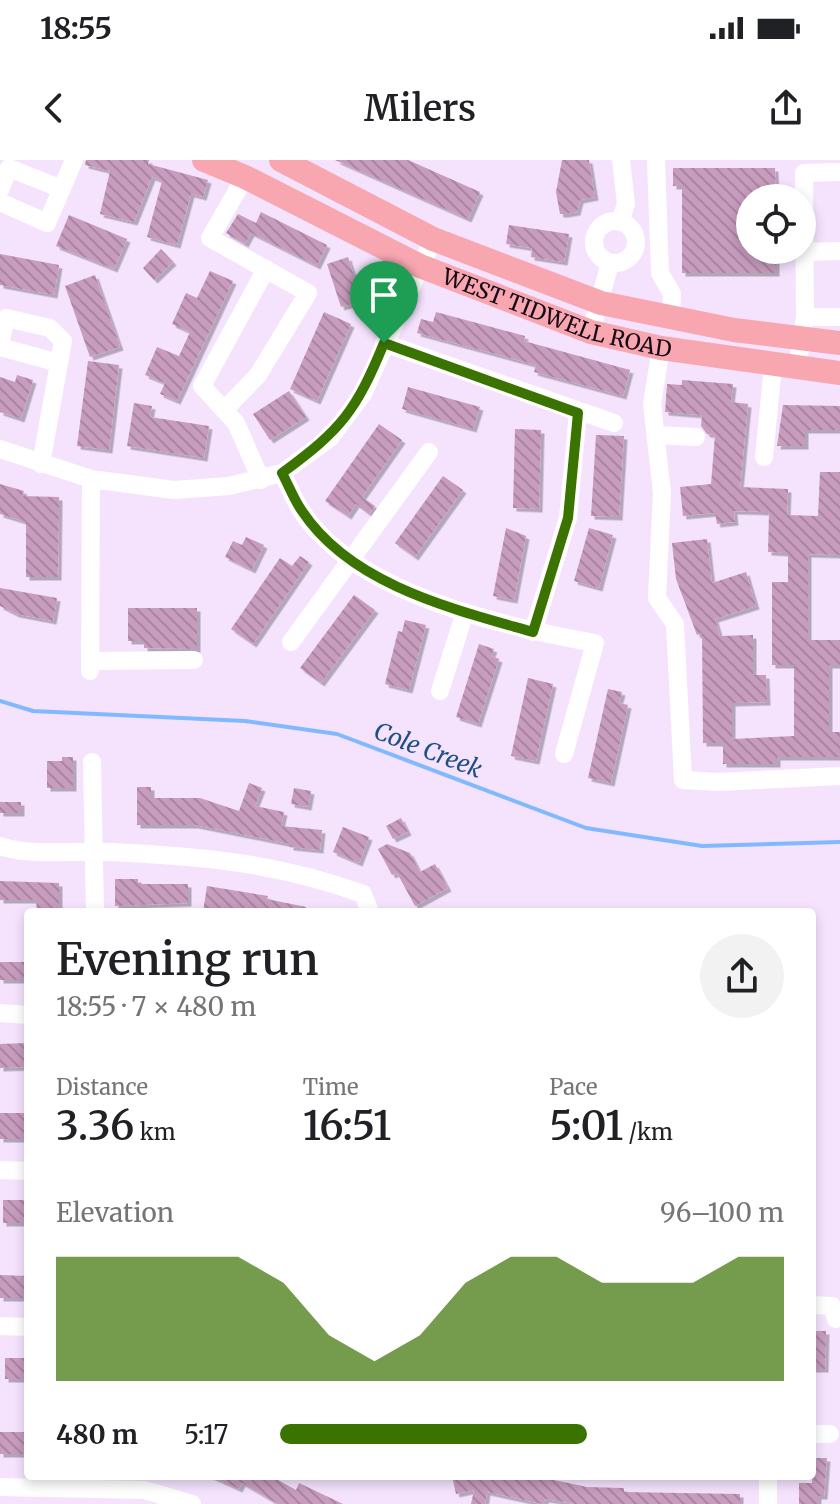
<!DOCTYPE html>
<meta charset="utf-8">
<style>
body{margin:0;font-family:Merriweather,serif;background:#f2f2f2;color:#202124;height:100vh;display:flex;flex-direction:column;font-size:30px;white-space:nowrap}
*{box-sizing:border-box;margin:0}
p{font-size:26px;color:#757577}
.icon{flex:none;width:44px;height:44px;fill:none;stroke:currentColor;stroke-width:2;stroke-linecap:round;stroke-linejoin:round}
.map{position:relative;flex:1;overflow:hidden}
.drawer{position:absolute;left:24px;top:748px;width:792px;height:572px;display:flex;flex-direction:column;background:#fff;border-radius:8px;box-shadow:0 4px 12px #0003}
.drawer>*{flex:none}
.controls{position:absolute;left:736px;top:24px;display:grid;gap:16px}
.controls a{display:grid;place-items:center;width:80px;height:80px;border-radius:50%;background:#fff;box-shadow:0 4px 12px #0003;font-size:40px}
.pin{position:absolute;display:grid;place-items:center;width:68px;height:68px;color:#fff;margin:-82px -34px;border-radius:50% 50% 50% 0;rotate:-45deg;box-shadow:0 0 8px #0007}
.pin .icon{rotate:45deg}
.round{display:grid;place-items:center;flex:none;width:84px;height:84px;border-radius:42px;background:#f2f2f2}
.overview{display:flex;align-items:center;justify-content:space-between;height:136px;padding:0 32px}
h1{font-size:44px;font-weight:600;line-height:60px}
.figures{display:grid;grid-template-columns:repeat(3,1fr);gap:12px;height:136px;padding:8px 32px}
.figures div{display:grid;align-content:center}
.figures b{font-size:40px;font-weight:600}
.figures small{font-size:22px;font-weight:400}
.figures p{font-size:22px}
.chart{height:224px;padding:16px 32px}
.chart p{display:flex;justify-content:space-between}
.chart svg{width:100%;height:144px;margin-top:8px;fill:#3b7301;opacity:.7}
ul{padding:0 32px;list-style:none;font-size:26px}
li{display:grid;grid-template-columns:128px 96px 1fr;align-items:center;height:60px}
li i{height:20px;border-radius:10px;background:#3b7301}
.status{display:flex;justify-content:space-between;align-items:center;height:56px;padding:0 40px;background:#fff;direction:ltr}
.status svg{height:22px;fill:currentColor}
header{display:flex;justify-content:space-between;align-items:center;height:104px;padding:0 32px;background:#fff;font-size:36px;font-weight:600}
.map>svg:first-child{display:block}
</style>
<div class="status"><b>18:55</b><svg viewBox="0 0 49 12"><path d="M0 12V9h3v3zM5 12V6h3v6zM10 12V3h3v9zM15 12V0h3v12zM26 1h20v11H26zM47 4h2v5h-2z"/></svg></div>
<header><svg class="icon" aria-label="back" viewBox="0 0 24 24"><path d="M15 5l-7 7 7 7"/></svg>Milers<svg class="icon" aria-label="share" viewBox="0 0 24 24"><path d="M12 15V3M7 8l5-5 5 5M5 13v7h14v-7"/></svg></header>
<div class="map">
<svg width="840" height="1344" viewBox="0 0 840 1344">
<defs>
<pattern id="building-back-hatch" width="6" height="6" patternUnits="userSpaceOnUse" patternTransform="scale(2)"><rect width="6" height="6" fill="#c79cbd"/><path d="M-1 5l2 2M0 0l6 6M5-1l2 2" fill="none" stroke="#aa85a2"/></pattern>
<filter id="shadow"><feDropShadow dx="3.5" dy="3.5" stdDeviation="0" flood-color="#0004"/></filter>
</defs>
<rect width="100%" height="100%" fill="#f5e3fe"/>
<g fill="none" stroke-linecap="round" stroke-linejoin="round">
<path stroke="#81b9ff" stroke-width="4" d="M0,541L33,551L245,561L337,574L586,668L702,686L840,682"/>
</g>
<path fill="url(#building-back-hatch)" filter="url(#shadow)" d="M86,0H149L148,4L208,20L203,37L191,34L177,85L147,77L162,21L152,17L134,62L100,54L110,11L85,5Z
M335,0H408L480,32L468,59Z
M562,0H589L595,37L580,40L577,52L565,54H560L556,32Z
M673,8H775L776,38H750V90H776V113H682V26H673Z
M261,52L327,85L317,106L251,73L245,84L226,73L238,54L256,63Z
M69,55L127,79L114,109L56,86Z
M509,65L569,74L564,102L531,97L532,88L506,84Z
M161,89L173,102L154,120L143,108Z
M0,94L59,105L54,135L0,125Z
M348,97L362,141L341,147L327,104Z
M210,111L233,121L177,241L160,234L165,223L145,215L157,187L179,196L190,172L172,164L186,133L197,138Z
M95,115L120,187L90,197L65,126Z
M324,152L351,164L317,241L290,229Z
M436,152L525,176L524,181L630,210L623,236L534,212L536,205L417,173L421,159L433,162Z
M88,201L119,205L109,290L77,286Z
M17,215L33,220L21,259L0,252V217L15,222Z
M682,220L733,224L731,242L748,244L740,327L788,329L787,355L818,356L820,312H840V395L808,394V480H840V505H829V572H840V597H777V604H723V583H703L702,473L697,475L676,419L672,383L707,379L712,423L746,412L756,446L715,459L720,476L753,475V515H766L767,542L732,543V579L794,576V505H772V422H788V393L768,392L769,352L734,351L735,362L717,364L715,353L683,356L680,327L711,324L715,275L707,274L701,266L702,255L665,252L667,224L682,225Z
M408,227L480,247L473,269L402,249Z
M289,231L306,257L270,280L253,254Z
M134,243L152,246L150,257L209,266L204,298L127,286Z
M783,245L840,246V270H805V286H777Z
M379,264L402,280L362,337L375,346L369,354L356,344L348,356L325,341Z
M515,269L541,270L539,349L513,348Z
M596,275L624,276L619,357L591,356Z
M443,316L463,330L415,397L395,383Z
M0,324L24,331L22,336L59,337L58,417H26V362L0,354Z
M506,368L526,376L514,440L493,436Z
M589,368L613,375L599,428L574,421Z
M246,377L264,385L252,410L225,397L233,381L242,385Z
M300,396L309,402L253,484L231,469L280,398L292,406Z
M0,428L57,438L53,461L16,454L0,446Z
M354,435L375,450L321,523L300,508Z
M128,448H197V489L144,488V481H128Z
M405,460L426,465L409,530L385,524L398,471L402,472Z
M479,484L494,489L491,496L499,499L478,564L456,557Z
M528,518L553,524L536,601L511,596Z
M608,529L622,532L619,543L628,545L611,623L588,618Z
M62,597H73V628H47V601H62Z
M249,623L262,628L255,646L284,652L281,666L322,670L320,690L290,687V684L195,665H137V627H151V638H200L239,651Z
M294,628L311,631L308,647L291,644Z
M0,642H21V653H0Z
M401,658L408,672L393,679L386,666Z
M343,667L369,677L359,703L333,692Z
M387,684L410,693L420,712L435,704L448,728L415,746L397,713L392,715L378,689Z
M115,719H138V724H188V743L115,746Z
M0,721L59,723V752H37L36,740H0Z
M207,726L268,736L267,739L306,747V752H203Z
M0,802H28V820H0Z
M28,883V907L0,908V884Z
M0,953H28V979H0Z
M3,1040H28V1063H3Z
M0,1115L28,1116V1138H0Z
M812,1171H826L825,1209H812Z
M5,1198H28V1219H5Z
M0,1272H28V1294H0Z
M812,1298H827L824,1336H818V1344H799V1323H812Z
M210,1316H271L296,1330L299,1323L343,1344H278L242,1323L239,1329Z
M452,1316H535L587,1327L624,1328V1332L740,1334V1344H575L546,1339L542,1344L487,1332L485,1344H471L474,1330L456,1334Z"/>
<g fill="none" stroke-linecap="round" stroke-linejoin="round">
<path stroke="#fff" stroke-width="18" d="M656,0L660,113L672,134L671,158
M0,30L9,8L62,29
M0,42L47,63L74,0
M594 82a21 21 0 1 1 42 0a21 21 0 1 1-42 0Z
M620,62L626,44L621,0
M805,92L840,91
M805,157H840
M591,172L610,103
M384,183L614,263
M0,184L6,158L50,168L63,181L41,304
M0,187L59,203
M661,188L652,244L662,333L657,438L675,464L683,620L717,622L840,616
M797,208L805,157L804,13L840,12
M224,250L258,215L308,133L210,78L245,17
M657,275L696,277
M0,289L91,319L174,330L229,326L282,313L330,278L363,234L433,79
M764,297L773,206
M282,313C289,326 294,340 302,352C358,435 502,466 595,483L564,594
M261,320L236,263L202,226L266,109
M533,472L568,358L578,253
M291,482L429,292
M90,501L194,500
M90,511L91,319
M440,531L465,452
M92,602L95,752
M0,686C35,697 74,690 110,692C200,696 278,703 363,734L370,752
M0,853L28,855
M0,1010L28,1011
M812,1145L832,1146L836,1159
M0,1166L28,1167
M812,1274H830
M0,1327L144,1330L192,1344
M768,1344V1316"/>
<g stroke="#f8a6b0" stroke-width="24">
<path id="s1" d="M204,0L245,17L420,106L591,172L661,188L840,213"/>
<path d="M281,0L433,79L601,143L734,170L840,183"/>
</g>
</g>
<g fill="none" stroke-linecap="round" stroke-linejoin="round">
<g stroke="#fff" stroke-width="16">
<path id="route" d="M384,183L578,253L568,358L533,472C453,449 351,425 302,351C294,340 289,326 282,313C342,269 356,251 384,183Z"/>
</g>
<use href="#route" stroke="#3b7301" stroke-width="10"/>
</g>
<g text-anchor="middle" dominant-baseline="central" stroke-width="6" stroke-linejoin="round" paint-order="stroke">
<g font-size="22" fill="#140a19" stroke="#f5e3fe">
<text stroke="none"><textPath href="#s1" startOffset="386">WEST TIDWELL ROAD</textPath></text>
</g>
<g font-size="24" font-style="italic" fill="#204f86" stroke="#f5e3fe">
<text transform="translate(428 590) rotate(21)">Cole Creek</text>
</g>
</g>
</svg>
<div class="controls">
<a><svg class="icon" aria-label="locate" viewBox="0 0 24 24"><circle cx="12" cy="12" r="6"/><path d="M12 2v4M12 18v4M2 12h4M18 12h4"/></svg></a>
</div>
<div class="pin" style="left:384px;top:183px;background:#1e9e55"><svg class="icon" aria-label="arrive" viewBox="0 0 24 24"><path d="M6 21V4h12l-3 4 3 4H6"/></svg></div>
<section class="drawer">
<div class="overview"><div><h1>Evening run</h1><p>18:55 · 7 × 480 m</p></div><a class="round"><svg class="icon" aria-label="share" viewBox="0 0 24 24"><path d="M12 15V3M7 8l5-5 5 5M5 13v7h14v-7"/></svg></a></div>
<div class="figures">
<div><p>Distance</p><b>3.36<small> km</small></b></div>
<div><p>Time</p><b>16:51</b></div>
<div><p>Pace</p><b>5:01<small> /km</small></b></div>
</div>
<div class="chart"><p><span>Elevation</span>96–100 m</p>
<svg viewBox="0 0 160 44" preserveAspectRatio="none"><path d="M0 44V6L10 6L20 6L30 6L40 6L50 14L60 30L70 38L80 30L90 14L100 6L110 6L120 14L130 14L140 14L150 6L160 6V44z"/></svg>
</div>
<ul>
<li><b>480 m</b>5:17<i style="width:61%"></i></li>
</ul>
</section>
</div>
